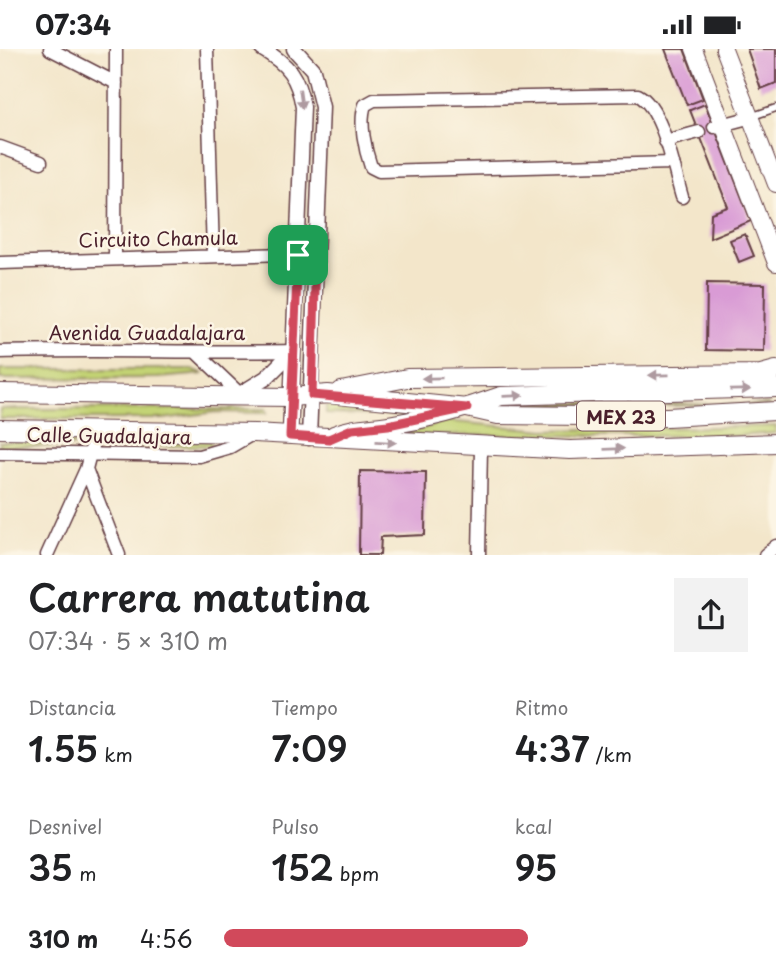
<!DOCTYPE html>
<html lang="es">
<meta charset="utf-8">
<style>
body{margin:0;font-family:"Playpen Sans",sans-serif;background:#f2f2f2;color:#202124;height:100vh;display:flex;flex-direction:column;font-size:26px;white-space:nowrap}
*{box-sizing:border-box;margin:0}
p{font-size:23px;color:#757577}
.icon{flex:none;width:38px;height:38px;fill:none;stroke:currentColor;stroke-width:2;stroke-linecap:round;stroke-linejoin:round}
.map{position:relative;height:506px;overflow:hidden}
.details{display:flex;flex-direction:column;background:#fff;flex:1}
.details>*{flex:none}
.pin{position:absolute;display:grid;place-items:center;width:60px;height:60px;color:#fff;margin:-30px;border-radius:14px;box-shadow:0 4px 10px #0006}
.round{display:grid;place-items:center;flex:none;width:74px;height:74px;border-radius:0px;background:#f2f2f2}
.summary{display:flex;align-items:center;justify-content:space-between;height:119px;padding:0 28px}
h1{font-size:38px;font-weight:600;line-height:52px}
.figures{display:grid;grid-template-columns:repeat(3,1fr);gap:10px;height:119px;padding:7px 28px}
.figures div{display:grid;align-content:center}
.figures b{font-size:35px;font-weight:600}
.figures small{font-size:19px;font-weight:400}
.figures p{font-size:19px}
ul{padding:0 28px;list-style:none;font-size:23px}
li{display:grid;grid-template-columns:112px 84px 1fr;align-items:center;height:52px}
li i{height:18px;border-radius:9px;background:#d1495b}
.status{display:flex;justify-content:space-between;align-items:center;height:49px;padding:0 35px;background:#fff;direction:ltr}
.status svg{height:19px;fill:currentColor}
.map>svg:first-child{display:block}
</style>
<div class="status"><b>07:34</b><svg viewBox="0 0 49 12"><path d="M0 12V9h3v3zM5 12V6h3v6zM10 12V3h3v9zM15 12V0h3v12zM26 1h20v11H26zM47 4h2v5h-2z"/></svg></div>
<div class="map">
<svg width="776" height="506" viewBox="0 0 776 506">
<rect width="100%" height="100%" fill="#fcf5e5"/>
<filter id="ink" filterUnits="userSpaceOnUse"><feTurbulence type="fractalNoise" baseFrequency=".0143" numOctaves="2"/><feDisplacementMap in="SourceGraphic" scale="14" xChannelSelector="R" yChannelSelector="G"/><feConvolveMatrix kernelMatrix="1 2 1 2 8 2 1 2 1" color-interpolation-filters="sRGB"/></filter>
<filter id="wash" filterUnits="userSpaceOnUse"><feTurbulence type="fractalNoise" baseFrequency=".00686" numOctaves="4" result="noise"/><feDisplacementMap in="SourceGraphic" scale="28" xChannelSelector="R" yChannelSelector="G"/><feGaussianBlur stdDeviation="1.57" result="paint"/><feColorMatrix in="noise" values="0 0 0 0 0 0 0 0 0 0 0 0 0 0 0 0 0 1.4 0 .05"/><feComposite in="paint" operator="in"/></filter>
<g filter="url(#wash)">
<rect width="100%" height="100%" fill="#f3e6ca"/>
<path fill="#c3d375" stroke="#867950" stroke-width="2" d="M0,320H192L204,325L158,329L0,330Z
M523,354L768,355L769,357H522Z
M326,356L403,358L406,366L326,365Z
M0,360H266L267,364L215,363L163,370H0Z
M445,372L544,381L776,377V384L736,387L403,386Z
M72,392L74,397L0,398V393Z
M211,392L212,397H113V393Z"/>
<g id="blocks">
<path fill="#d99bd5" d="M665,0H684L703,50L687,56Z
M747,0H776V34L761,40Z
M705,55L751,172L710,189L711,164L728,158L690,61Z
M745,185L754,207L739,213L730,191Z
M707,234L765,235L764,302L706,301Z
M360,422L426,423L425,486L381,488L380,506H359Z"/>
</g>
</g>
<g filter="url(#ink)">
<use href="#blocks" fill-opacity="0" stroke="#633d43" stroke-width="2"/>
<g fill="none" stroke-linecap="round" stroke-linejoin="round">
<g stroke="#633d43" stroke-width="9">
<path id="service" d="M750,68L776,59"/>
</g>
<g stroke="#633d43" stroke-width="15">
<path id="minor" d="M50,0L116,34
M207,0L213,206
M714,78L748,69
M665,92L699,83
M0,98L41,113
M672,114L379,122L371,118C365,101 359,73 365,56L374,51L638,46C663,59 674,122 682,148
M115,209L116,0
M0,214L316,204
M0,303C98,300 196,304 293,302
M197,304L240,345
M0,404L199,407L230,398L254,384
M86,420L119,506
M47,506L86,420L96,382
M479,506L481,398
M765,506L776,497"/>
</g>
<g stroke="#633d43" stroke-width="17">
<path id="tertiary" d="M262,0C288,15 298,28 303,58L290,387
M294,0L313,21L322,58L309,389
M240,345L266,329L293,302"/>
</g>
<g stroke="#633d43" stroke-width="18">
<path id="secondary" d="M694,0L776,214
M724,0L776,135"/>
</g>
<g stroke="#633d43" stroke-width="20">
<path id="primary" d="M341,342L407,329L761,325L776,321
M0,344L291,348L328,345L467,359L498,366L667,368L776,362
M0,380L254,384L570,401L776,394
M334,386C352,378 370,379 389,376C427,370 465,360 501,347L776,339"/>
</g>
<use href="#service" stroke="#fff" stroke-width="6"/>
<use href="#minor" stroke="#fff" stroke-width="12"/>
<use href="#tertiary" stroke="#fff" stroke-width="14"/>
<use href="#secondary" stroke="#fff" stroke-width="16"/>
<use href="#primary" stroke="#fff" stroke-width="18"/>
</g>
<defs><path id="oneway-solid" d="M-6-.8H1V-3.2L6.5 0L1 3.2V.8H-6Z" transform="scale(1.75)"/></defs>
<g fill="#ae9aa0">
<use href="#oneway-solid" transform="translate(301 50) rotate(82)"/>
<use href="#oneway-solid" transform="translate(659 326) rotate(179)"/>
<use href="#oneway-solid" transform="translate(432 329) rotate(179)"/>
<use href="#oneway-solid" transform="translate(740 341) rotate(-1)"/>
<use href="#oneway-solid" transform="translate(513 347) rotate(-2)"/>
<use href="#oneway-solid" transform="translate(386 393) rotate(3)"/>
<use href="#oneway-solid" transform="translate(614 400) rotate(-2)"/>
</g>
</g>
<g fill="none" stroke-linecap="round" stroke-linejoin="round" filter="url(#ink)">
<g stroke="#fff" stroke-width="14">
<path id="route" d="M316,204L312,346L467,359L388,376L352,380L329,390L290,387L298,206Z"/>
</g>
<use href="#route" stroke="#d1495b" stroke-width="9"/>
</g>
<g text-anchor="middle" dominant-baseline="central" stroke-width="5" stroke-linejoin="round" paint-order="stroke">
<rect fill="#fcf5e5" stroke="#7f5f63" stroke-width="2" x="577" y="352.5" width="88" height="29" rx="5"/>
<g font-size="18" font-weight="bold" fill="#4a1f2b">
<text x="621" y="367">MEX 23</text>
</g>
<g font-size="19" fill="#4a1f2b" stroke="#fcf5e5">
<text transform="translate(158 189) rotate(-1)">Circuito Chamula</text>
<text x="147" y="283">Avenida Guadalajara</text>
<text transform="translate(109 386) rotate(1)">Calle Guadalajara</text>
</g>
</g>
</svg>
<div class="pin" style="left:298px;top:206px;background:#1e9e55"><svg class="icon" aria-label="arrive" viewBox="0 0 24 24"><path d="M6 21V4h12l-3 4 3 4H6"/></svg></div>
</div>
<section class="details">
<div class="summary"><div><h1>Carrera matutina</h1><p>07:34 · 5 × 310 m</p></div><a class="round"><svg class="icon" aria-label="share" viewBox="0 0 24 24"><path d="M12 15V3M7 8l5-5 5 5M5 13v7h14v-7"/></svg></a></div>
<div class="figures">
<div><p>Distancia</p><b>1.55<small> km</small></b></div>
<div><p>Tiempo</p><b>7:09</b></div>
<div><p>Ritmo</p><b>4:37<small> /km</small></b></div>
</div>
<div class="figures">
<div><p>Desnivel</p><b>35<small> m</small></b></div>
<div><p>Pulso</p><b>152<small> bpm</small></b></div>
<div><p>kcal</p><b>95</b></div>
</div>
<ul>
<li><b>310 m</b>4:56<i style="width:58%"></i></li>
</ul>
</section>
